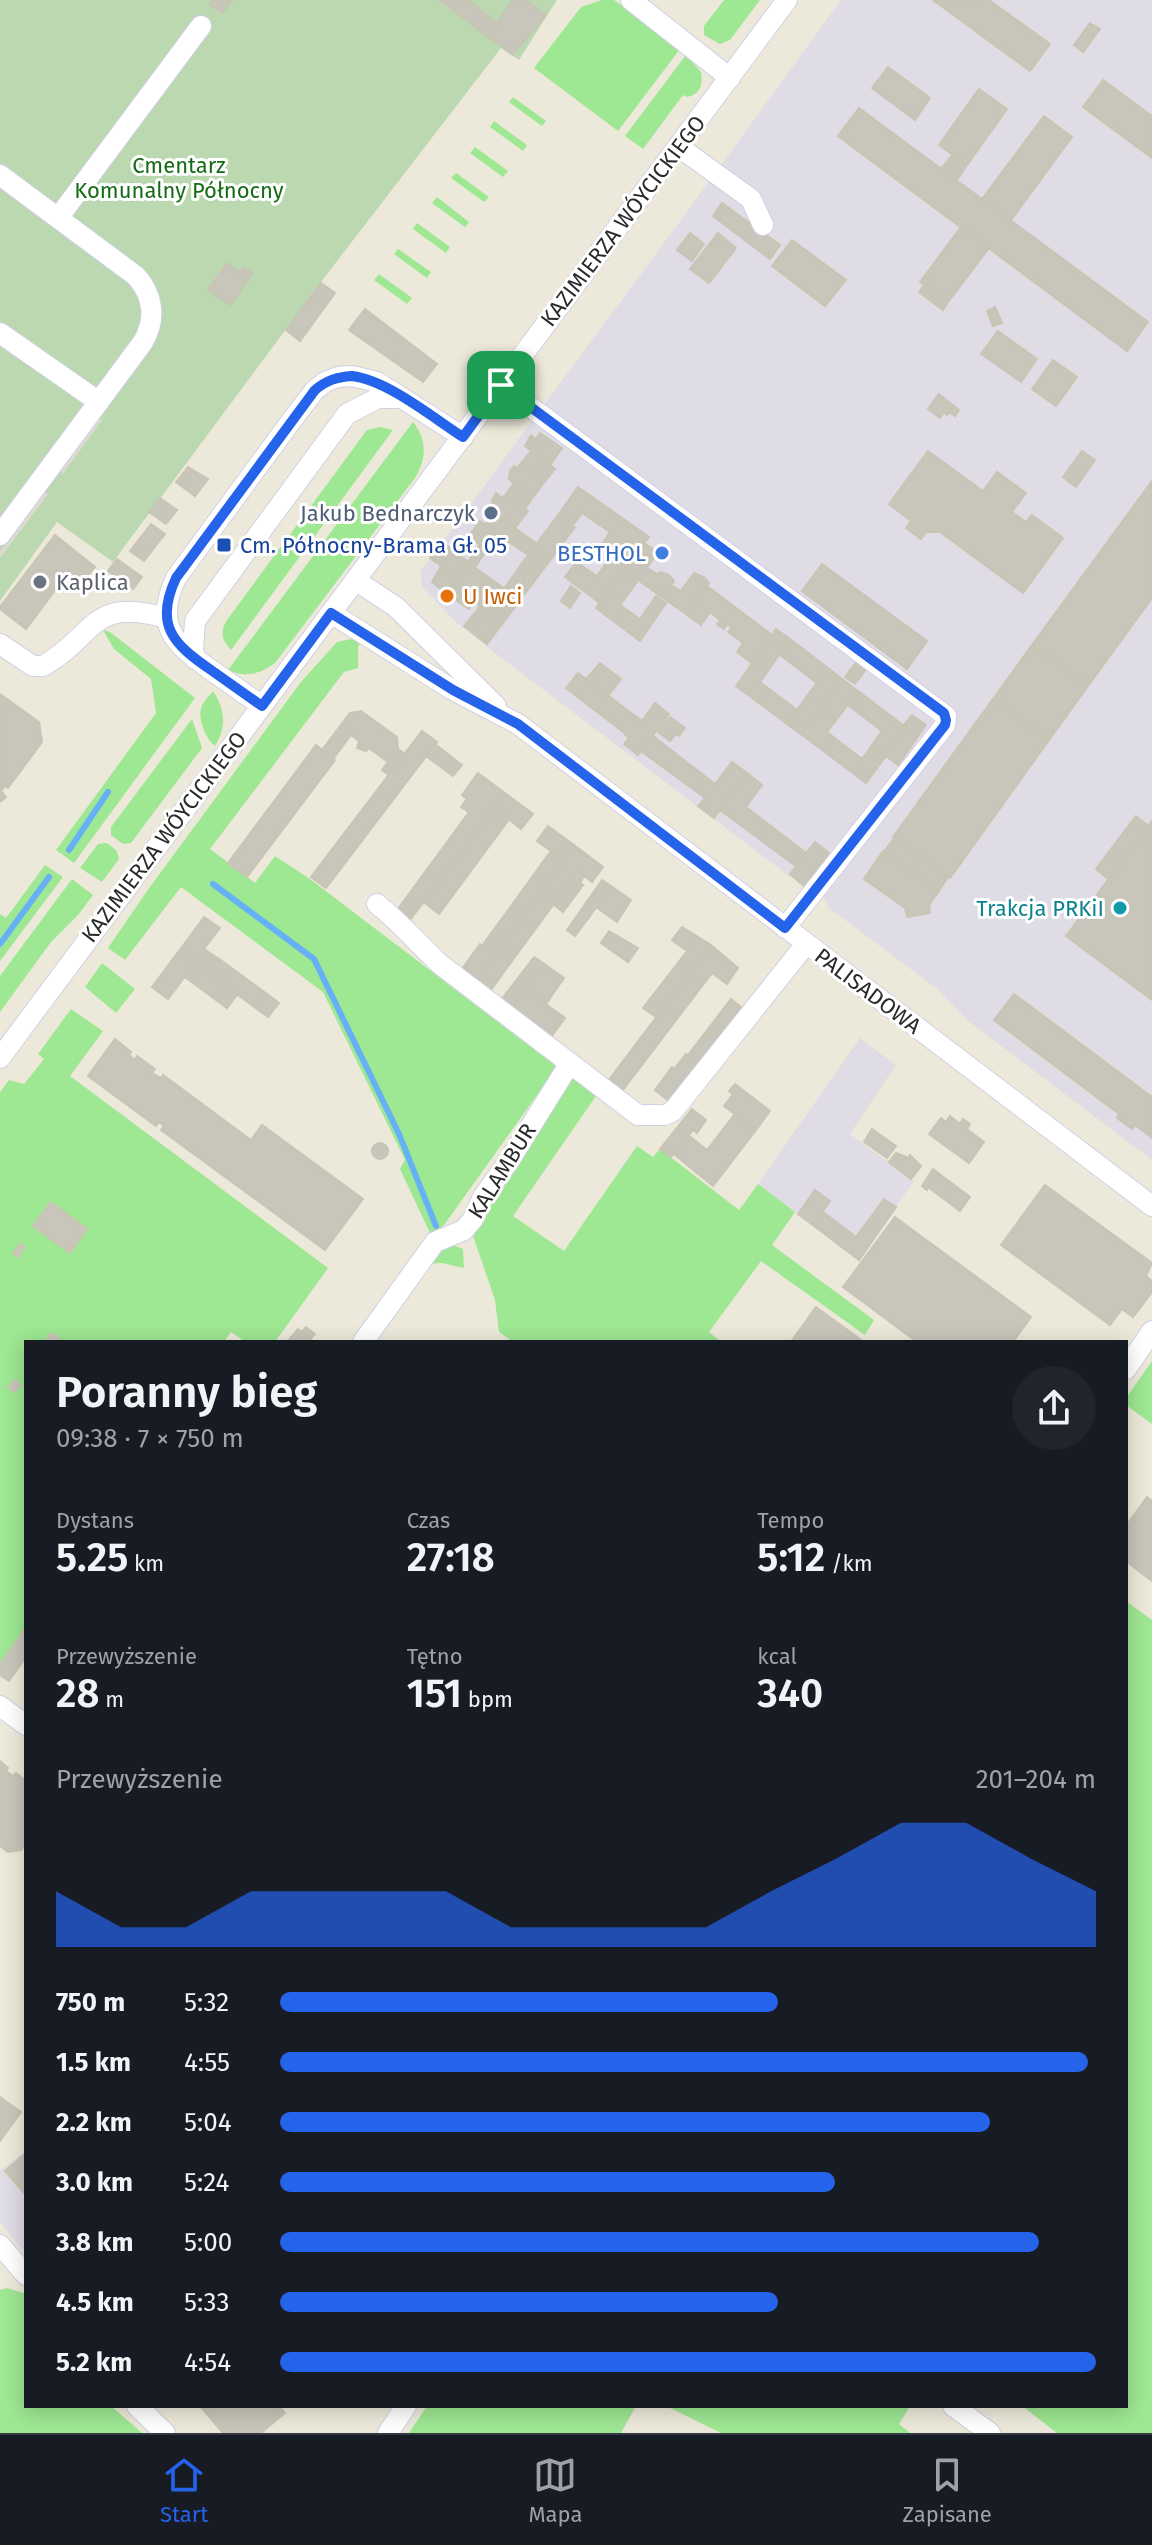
<!DOCTYPE html>
<html lang="pl">
<meta charset="utf-8">
<style>
body{margin:0;font-family:"Fira Sans",sans-serif;background:#20242c;color:#f1f3f6;height:100vh;display:flex;flex-direction:column;font-size:30px;white-space:nowrap}
*{box-sizing:border-box;margin:0}
p{font-size:26px;color:#9ea1a6}
.icon{flex:none;width:44px;height:44px;fill:none;stroke:currentColor;stroke-width:2;stroke-linecap:round;stroke-linejoin:round}
.map{position:relative;flex:1;overflow:hidden}
.side{position:absolute;left:24px;top:1340px;width:1104px;height:1068px;display:flex;flex-direction:column;background:#171b24;border-radius:0px;box-shadow:0 4px 20px #0003}
.side>*{flex:none}
.pin{position:absolute;display:grid;place-items:center;width:68px;height:68px;color:#fff;margin:-34px;border-radius:16px;box-shadow:0 4px 12px #0006}
.round{display:grid;place-items:center;flex:none;width:84px;height:84px;border-radius:42px;background:#20242c}
.head{display:flex;align-items:center;justify-content:space-between;height:136px;padding:0 32px}
h1{font-size:44px;font-weight:600;line-height:60px}
.figures{display:grid;grid-template-columns:repeat(3,1fr);gap:12px;height:136px;padding:8px 32px}
.figures div{display:grid;align-content:center}
.figures b{font-size:40px;font-weight:600}
.figures small{font-size:22px;font-weight:400}
.figures p{font-size:22px}
.chart{height:224px;padding:16px 32px}
.chart p{display:flex;justify-content:space-between}
.chart svg{width:100%;height:144px;margin-top:8px;fill:#2563eb;opacity:.7}
ul{padding:0 32px;list-style:none;font-size:26px}
li{display:grid;grid-template-columns:128px 96px 1fr;align-items:center;height:60px}
li i{height:20px;border-radius:10px;background:#2563eb}
.tab-bar{display:flex;justify-content:space-around;align-items:center;height:112px;border-top:2px solid #363941;background:#171b24;font-size:22px;color:#9ea1a6}
.tab-bar a{display:grid;justify-items:center;gap:4px}
.tab-bar .on{color:#2563eb}
.map>svg:first-child{display:block}
</style>
<div class="map">
<svg width="1152" height="2433" viewBox="0 0 1152 2433">
<rect width="100%" height="100%" fill="#ede9da"/>
<path fill="#e0dce5" d="M841,0H1152V1160L968,1021L937,989L829,908L824,898L790,874L789,876L491,650L457,623L422,587L421,571L689,209Z
M860,1038L896,1065L850,1134L914,1181L859,1260L758,1184Z
M26,2150V2247L22,2250L0,2222V2171Z"/>
<path fill="#9ee793" d="M602,0H614L680,49L618,131L534,68L581,7Z
M724,0H760L730,40L720,44L704,35V26Z
M686,55L701,72C703,84 701,94 687,97L683,95L643,149L625,136Z
M513,97L546,121L542,126L509,102Z
M494,121L527,145L523,151L490,127Z
M475,147L508,171L503,177L470,153Z
M456,173L489,197L484,202L451,178Z
M437,197L469,222L465,227L432,203Z
M417,223L450,247L446,253L413,229Z
M398,249L431,272L427,278L394,254Z
M379,274L412,298L407,304L374,280Z
M413,422C427,439 427,459 415,478L275,663C261,674 245,678 228,670Z
M380,427L393,430L231,650C221,639 220,632 227,620L367,430Z
M103,630L110,632L195,698L74,863L56,850L156,713L151,679L114,649Z
M352,639L360,643L358,647V668L344,672L210,849L255,883L275,856L310,879L557,1067L444,1225L431,1235L400,1169L405,1160L323,992L181,887L125,960L108,948L147,891L301,682L337,642Z
M213,691C225,709 227,727 215,746C206,739 198,720 201,708C203,702 209,696 213,691Z
M192,719L202,748L131,843L123,844L111,835V827Z
M107,843L117,851L119,859L102,882L80,868L98,844Z
M45,865L63,877L0,961V914L6,918Z
M72,879L93,895L78,915L51,942L0,1012V976Z
M102,963L135,989L116,1013L85,987Z
M71,1009L103,1031L70,1076L328,1268L275,1342H246L231,1332L224,1342H26V1627L0,1664V1092L9,1080L24,1084L44,1059L38,1054Z
M566,1077L573,1078L596,1096L513,1216L564,1251L637,1146L653,1157L660,1149L739,1210L758,1184L795,1212L772,1245L874,1320L865,1335L761,1261L709,1332L721,1342H513L499,1332L495,1300L472,1233Z
M453,1245L463,1249L464,1268L442,1263L428,1264L441,1248Z
M1152,1361V1424L1126,1405V1398Z
M1126,1601L1152,1620V2433H1057L1022,2406H1126Z
M7,2288L26,2294V2406H111L142,2433H0V2290Z
M427,2406H636L621,2433H409Z
M666,2406H910L899,2424L910,2433H721Z"/>
<path fill="#bbd8b0" d="M0,0H557L519,60L501,48L324,278L113,562L57,522L0,601Z"/>
<path fill="#dddbd1" d="M103,419L62,475L61,468L97,420Z
M43,493H49L0,558V551Z"/>
<g fill="none" stroke-linecap="round" stroke-linejoin="round">
<path stroke="#66b1f6" stroke-width="6" d="M69,850L108,792
M213,884L314,959L399,1134L436,1226
M0,944L49,877"/>
</g>
<path fill="#c8c5ba" stroke="#c8c5b4" stroke-width="2" d="M213,0H232L222,13L210,4Z
M440,0H468L497,23L487,36Z
M513,0H526L546,15L513,55L487,36Z
M933,0H989L1050,44L1030,71Z
M1090,23L1100,29L1083,52L1074,45Z
M888,67L930,98L915,120L872,88Z
M1103,80L1152,116V158L1083,107Z
M979,89L1007,109L967,165L939,145Z
M859,108L1148,322L1127,351L838,136Z
M1044,116L1072,137L1011,220L982,199Z
M952,155L967,165L957,180L941,169Z
M722,203L780,245L770,259L713,216Z
M961,227L989,248L948,302L920,282Z
M690,233L704,244L692,261L677,250Z
M718,233L736,248L709,283L690,269Z
M792,240L846,280L825,306L772,266Z
M227,263L239,272L243,267L253,273L230,305L208,290Z
M321,283L335,293L300,341L286,330Z
M924,285L948,302L943,310L919,292Z
M995,307L1002,323L993,326L987,311Z
M365,309L437,364L423,382L349,330Z
M998,331L1037,359L1021,382L981,354Z
M1053,360L1077,377L1056,406L1032,389Z
M939,394L959,410L955,416L949,412L947,415L944,412L940,418L928,409Z
M540,433L562,448L550,465L525,446L531,435L536,439Z
M531,451L555,469L546,480L522,462Z
M928,451L983,491L997,472L1026,493L1012,512L1026,522L1032,515L1063,538L1023,593L940,532H926L921,539L906,528L911,521L889,504Z
M1082,451L1095,460L1076,487L1063,477Z
M522,462L546,480L533,497L509,479L510,471L514,466L517,468Z
M188,467L208,479L195,496L176,482Z
M1152,481V598L1088,686L1032,645Z
M514,483L533,497L525,509L506,494Z
M578,487L649,537L627,566L601,546L610,532L582,513L573,525L559,514Z
M496,493L502,498L506,494L528,511L515,528L488,509Z
M160,498L177,510L166,524L149,512Z
M494,513L515,528L506,540L486,524Z
M559,514L575,527L545,567L528,555Z
M480,521L492,529L480,545L468,537Z
M151,524L165,534L144,561L130,551Z
M515,528L537,544L528,555L506,540Z
M492,529L504,538L492,554L480,545Z
M55,535L95,567L79,587L66,576L26,629L0,609V607Z
M442,542L468,562L456,577L430,558Z
M644,543L658,552L647,568L657,574L661,572L669,575L674,581L671,585L681,591L694,573L704,577L709,583L686,614L624,570Z
M479,546L486,551L475,567L468,562Z
M528,555L538,562L513,595L504,589Z
M612,555L627,566L600,603L565,577L576,562L597,576Z
M117,559L142,577L133,589L108,571Z
M468,562L488,577L469,609L447,594Z
M538,562L545,567L509,615L496,606L487,617L477,610L480,606L474,602L480,592L478,591L488,577L513,595Z
M822,564L927,641L907,669L802,591Z
M441,566L458,578L447,594L432,582Z
M623,571L637,582L620,605L640,619L656,596L666,603L640,641L596,608Z
M571,586L580,593L570,608L561,601Z
M707,586L772,635L752,663L737,652L743,643L728,632L732,628L727,624L724,629L717,624L720,620L710,612L701,625L686,614Z
M496,606L509,615L487,644L464,626L477,610L487,617Z
M776,629L790,639L770,668L756,658Z
M790,639L828,668L817,683L779,654Z
M1032,645L1088,686L1049,740L993,699Z
M756,658L770,668L760,682L797,710L787,724L736,686Z
M857,661L867,668L855,684L845,677Z
M600,663L621,679L608,696L586,679Z
M828,668L842,679L821,707L807,696Z
M578,673L642,721L649,711L663,722L638,755L624,744L629,738L622,731L566,688Z
M842,679L858,691L837,719L821,707Z
M858,691L907,728L886,756L872,745L882,731L848,705Z
M0,694L39,722L42,742L8,788L5,786L1,791L6,797L1,801Z
M807,696L821,707L801,734L787,724Z
M993,699L1049,740L950,878L893,837Z
M655,703L669,714L663,722L649,711Z
M821,707L837,719L827,732L862,759L872,745L886,756L866,783L801,734Z
M361,711L397,737L398,749L405,754L389,775L382,770L388,762L369,748L366,751L357,748L359,741L351,735L333,759L322,750L350,713Z
M912,715L926,725L898,765L886,756L907,728L904,725Z
M670,717L685,728L679,736L676,734L670,741L658,732Z
M422,731L437,742L326,888L311,877Z
M653,736L715,784L732,762L747,773L714,818L698,806L705,798L641,751Z
M435,744L462,765L453,776L426,756Z
M316,745L335,760L247,877L228,863Z
M478,773L506,794L419,908L406,898L469,812L461,807L467,799L462,795Z
M747,773L762,785L746,807L806,853L796,866L720,810Z
M506,794L533,814L521,829L495,808Z
M495,808L510,818L439,914L424,902Z
M1136,816L1148,826L1108,879L1096,869Z
M1152,821V1000L1066,936Z
M548,826L574,845L564,860L537,841Z
M894,838L948,877L939,891L884,852Z
M815,842L829,853L804,886L790,874Z
M574,845L603,867L592,882L578,871L556,901L542,890Z
M551,851L564,860L495,955L482,946Z
M883,851L939,891L929,905L930,913L907,917L905,908L864,879Z
M578,871L584,876L580,883L583,885L563,912L553,904Z
M602,880L611,886L590,916L581,910Z
M611,886L631,900L617,922L596,907Z
M542,890L556,901L490,991L477,981Z
M406,898L419,908L410,920L397,910Z
M581,910L590,916L575,936L567,930Z
M204,917L220,928L204,949L222,961L211,975L179,951Z
M682,927L711,945L656,1017L643,1008L687,951L672,940Z
M609,931L638,948L628,962L601,943Z
M480,944L495,955L477,981L462,969Z
M711,945L738,968L727,984L712,973L622,1091L608,1081Z
M179,951L195,963L168,999L152,987Z
M534,957L543,963L511,1008L501,1000Z
M222,961L279,1003L268,1017L211,975Z
M195,963L237,995L227,1008L185,977Z
M543,963L564,978L546,1004L525,989Z
M525,989L565,1018L551,1037L511,1008Z
M1014,994L1152,1097V1138L1135,1125L1132,1129L1117,1118L1119,1114L994,1020Z
M731,999L742,1008L720,1038L708,1029Z
M708,1029L720,1038L670,1102L655,1090L672,1067L674,1069L686,1054L688,1055Z
M115,1039L131,1052L129,1055L135,1060L137,1056L155,1069L152,1073L161,1078L163,1075L251,1140L262,1125L363,1199L325,1250L161,1130L164,1126L159,1122L156,1126L88,1076Z
M735,1084L770,1111L756,1130L724,1106L733,1094L729,1091Z
M692,1109L706,1120L697,1133L693,1130L671,1157L660,1149Z
M735,1114L756,1130L713,1186L674,1154L688,1135L707,1150Z
M950,1116L960,1124L963,1119L970,1124L967,1129L984,1142L969,1163L929,1134L941,1118L946,1122Z
M872,1129L896,1146L887,1158L864,1142Z
M372 1151a8 8 0 1 1 16 0a8 8 0 1 1-16 0Z
M896,1153L909,1158L910,1155L921,1166L911,1179L889,1162Z
M933,1169L970,1197L960,1211L928,1187L927,1190L922,1186Z
M1045,1185L1152,1263L1146,1276L1152,1281V1292L1133,1317L1122,1309L1110,1325L1001,1245Z
M815,1190L830,1201L813,1225L798,1214Z
M884,1199L896,1207L859,1260L813,1225L823,1212L856,1237Z
M51,1202L87,1229L70,1253L33,1226Z
M895,1217L1031,1317L1013,1342H917L843,1287Z
M20,1244L25,1247L18,1257L13,1253Z
M816,1307L864,1342H791Z
M306,1327L315,1334L310,1339L314,1342H287L298,1329L302,1332Z
M52,1333L62,1341L61,1342H44Z
M15,1380L21,1385L14,1392L8,1387Z
M1147,1497L1152,1501V1581L1126,1561V1526Z
M26,1627V1645L18,1639Z
M18,1639L26,1645V1657L9,1681L0,1675V1664Z
M0,1761L8,1768L6,1771L13,1776L16,1773L26,1781V1843L21,1850L8,1852L0,1846Z
M0,2097L21,2112L0,2141Z
M26,2153V2179L18,2186L5,2171Z
M26,2179V2195L18,2186Z
M200,2406H279L285,2413L261,2433H223Z"/>
<g fill="none" stroke-linecap="round" stroke-linejoin="round">
<g stroke="#d0d0e4" stroke-width="22">
<path id="minor" d="M631,0L730,78
M679,147L751,199L763,225
M0,175L136,276C154,296 156,320 143,342L0,535
M58,218L201,26
M0,333L99,402
M501,385L946,716L945,725L785,928
M355,580L396,607L496,706
M331,613L453,690L518,724L1152,1206
M0,644L33,666H43C96,636 90,596 166,618
M195,659L193,649L195,621L347,414L378,398H402
M262,706C245,694 228,682 211,670C173,643 154,625 176,578L289,424L315,390L325,382L338,377L352,376L377,382L463,437
M377,904C401,923 419,945 441,965L638,1115H665L673,1111L806,944
M0,1058L787,0
M363,1342L435,1242L464,1230L473,1219L483,1197L509,1161L570,1063
M1126,1369L1152,1331
M0,1706L26,1725
M0,2245L26,2275
M137,2406L165,2433
M953,2406L990,2433
M388,2433L406,2406"/>
</g>
<use href="#minor" stroke="#fff" stroke-width="20"/>
</g>
<g fill="none" stroke-linecap="round" stroke-linejoin="round">
<g stroke="#fff" stroke-width="16">
<path id="route" d="M352,376C387,380 432,417 463,437L501,385L944,713L946,720L945,725L785,928L518,724L453,690L331,613L262,706C245,694 228,682 211,670C173,644 154,625 176,578L315,390C327,380 337,377 352,376Z"/>
</g>
<use href="#route" stroke="#2563eb" stroke-width="10"/>
</g>
<circle fill="#5c6f8a" stroke="#fff" stroke-width="3" cx="491" cy="513" r="8"/>
<rect fill="#1a4fb4" stroke="#fff" stroke-width="3" x="216" y="537" width="16" height="16" rx="4"/>
<circle fill="#3f7fe0" stroke="#fff" stroke-width="3" cx="662" cy="553" r="8"/>
<circle fill="#6b7280" stroke="#fff" stroke-width="3" cx="40" cy="582" r="8"/>
<circle fill="#e8710a" stroke="#fff" stroke-width="3" cx="447" cy="596" r="8"/>
<circle fill="#0f9aa8" stroke="#fff" stroke-width="3" cx="1120" cy="908" r="8"/>
<g text-anchor="middle" dominant-baseline="central" stroke-width="6" stroke-linejoin="round" paint-order="stroke">
<g font-size="22" fill="#156b16" stroke="#fff">
<text x="179" y="165">Cmentarz<tspan x="179" dy="25">Komunalny Północny</tspan></text>
</g>
<g font-size="22" fill="#2a2a2a" stroke="#fff">
<text transform="translate(623 221) rotate(-53)">KAZIMIERZA WÓYCICKIEGO</text>
<text transform="translate(164 837) rotate(-53)">KAZIMIERZA WÓYCICKIEGO</text>
<text transform="translate(868 991) rotate(37)">PALISADOWA</text>
<text transform="translate(502 1171) rotate(-58)">KALAMBUR</text>
</g>
<g font-size="22" fill="#4e5e75" stroke="#fff" text-anchor="end">
<text x="475" y="513">Jakub Bednarczyk</text>
</g>
<g font-size="22" fill="#164399" stroke="#fff" text-anchor="start">
<text x="240" y="545">Cm. Północny-Brama Gł. 05</text>
</g>
<g font-size="22" fill="#366cbe" stroke="#fff" text-anchor="end">
<text x="646" y="553">BESTHOL</text>
</g>
<g font-size="22" fill="#5b616d" stroke="#fff" text-anchor="start">
<text x="56" y="582">Kaplica</text>
</g>
<g font-size="22" fill="#c56008" stroke="#fff" text-anchor="start">
<text x="463" y="596">U Iwci</text>
</g>
<g font-size="22" fill="#0d838f" stroke="#fff" text-anchor="end">
<text x="1104" y="908">Trakcja PRKiI</text>
</g>
</g>
</svg>
<div class="pin" style="left:501px;top:385px;background:#1e9e55"><svg class="icon" aria-label="arrive" viewBox="0 0 24 24"><path d="M6 21V4h12l-3 4 3 4H6"/></svg></div>
<section class="side">
<div class="head"><div><h1>Poranny bieg</h1><p>09:38 · 7 × 750 m</p></div><a class="round"><svg class="icon" aria-label="share" viewBox="0 0 24 24"><path d="M12 15V3M7 8l5-5 5 5M5 13v7h14v-7"/></svg></a></div>
<div class="figures">
<div><p>Dystans</p><b>5.25<small> km</small></b></div>
<div><p>Czas</p><b>27:18</b></div>
<div><p>Tempo</p><b>5:12<small> /km</small></b></div>
</div>
<div class="figures">
<div><p>Przewyższenie</p><b>28<small> m</small></b></div>
<div><p>Tętno</p><b>151<small> bpm</small></b></div>
<div><p>kcal</p><b>340</b></div>
</div>
<div class="chart"><p><span>Przewyższenie</span>201–204 m</p>
<svg viewBox="0 0 160 44" preserveAspectRatio="none"><path d="M0 44V27L10 38L20 38L30 27L40 27L50 27L60 27L70 38L80 38L90 38L100 38L110 27L120 17L130 6L140 6L150 17L160 27V44z"/></svg>
</div>
<ul>
<li><b>750 m</b>5:32<i style="width:61%"></i></li>
<li><b>1.5 km</b>4:55<i style="width:99%"></i></li>
<li><b>2.2 km</b>5:04<i style="width:87%"></i></li>
<li><b>3.0 km</b>5:24<i style="width:68%"></i></li>
<li><b>3.8 km</b>5:00<i style="width:93%"></i></li>
<li><b>4.5 km</b>5:33<i style="width:61%"></i></li>
<li><b>5.2 km</b>4:54<i style="width:100%"></i></li>
</ul>
</section>
</div>
<nav class="tab-bar">
<a class="on"><svg class="icon" aria-label="home" viewBox="0 0 24 24"><path d="M3 11l9-7 9 7M6 9v11h12V9"/></svg>Start</a>
<a><svg class="icon" aria-label="map" viewBox="0 0 24 24"><path d="M3 6l6-2 6 2 6-2v14l-6 2-6-2-6 2zM9 4v14M15 6v14"/></svg>Mapa</a>
<a><svg class="icon" aria-label="saved" viewBox="0 0 24 24"><path d="M7 4h10v16l-5-4-5 4z"/></svg>Zapisane</a>
</nav>
